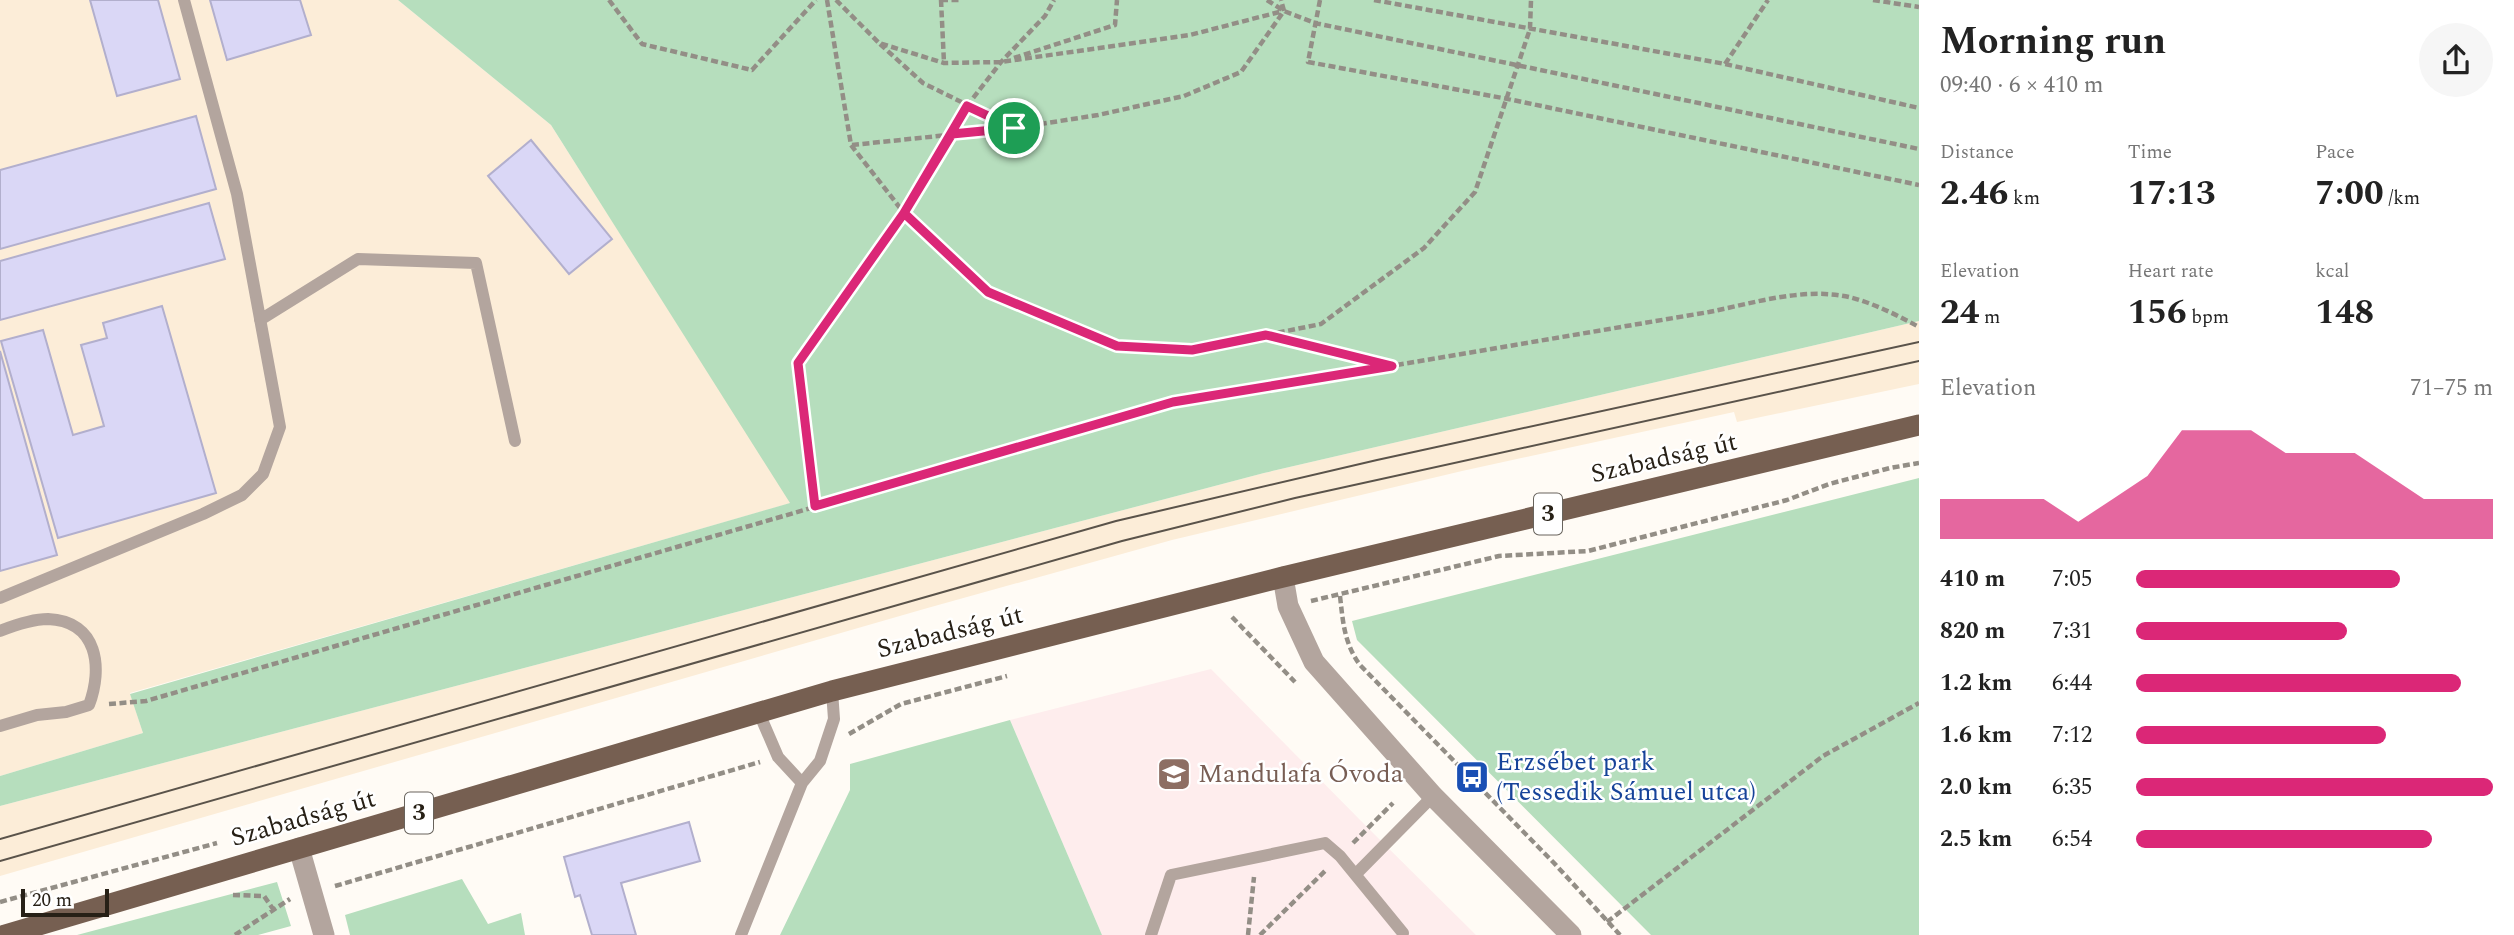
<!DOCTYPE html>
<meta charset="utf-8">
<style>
body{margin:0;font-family:Spectral,serif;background:#f6f6f6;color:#222;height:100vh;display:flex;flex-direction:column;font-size:26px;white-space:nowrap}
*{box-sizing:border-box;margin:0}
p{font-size:23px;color:#767676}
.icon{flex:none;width:38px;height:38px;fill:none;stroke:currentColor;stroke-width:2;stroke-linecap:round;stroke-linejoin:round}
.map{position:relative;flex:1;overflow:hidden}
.details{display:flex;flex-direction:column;background:#fff;width:595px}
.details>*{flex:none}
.scale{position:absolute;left:21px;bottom:18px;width:88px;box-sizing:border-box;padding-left:7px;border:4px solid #272016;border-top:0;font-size:19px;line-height:24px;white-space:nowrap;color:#272016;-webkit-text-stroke:5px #fff;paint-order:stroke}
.pin{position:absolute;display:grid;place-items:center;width:60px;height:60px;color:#fff;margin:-30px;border:4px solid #fff;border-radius:50%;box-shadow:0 2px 7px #0007}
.round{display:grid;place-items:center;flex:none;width:74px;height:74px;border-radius:37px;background:#f6f6f6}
.head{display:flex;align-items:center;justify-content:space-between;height:119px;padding:0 21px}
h1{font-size:38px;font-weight:700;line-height:52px}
.metrics{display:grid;grid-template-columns:repeat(3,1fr);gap:10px;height:119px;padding:7px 21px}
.metrics div{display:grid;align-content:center}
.metrics b{font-size:35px;font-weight:700}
.metrics small{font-size:19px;font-weight:400}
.metrics p{font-size:19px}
.chart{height:196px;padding:14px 21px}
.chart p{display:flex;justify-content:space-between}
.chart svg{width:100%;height:126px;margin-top:7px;fill:#db2777;opacity:.7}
ul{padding:0 21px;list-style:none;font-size:23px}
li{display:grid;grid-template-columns:112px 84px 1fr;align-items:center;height:52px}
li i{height:18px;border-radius:9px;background:#db2777}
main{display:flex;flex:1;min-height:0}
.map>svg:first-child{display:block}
</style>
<main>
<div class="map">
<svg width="1919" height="935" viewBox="0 0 1919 935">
<rect width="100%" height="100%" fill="#fffbf5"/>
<path fill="#fcedd8" d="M0,0H398L551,125L791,503L130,693L143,733L0,776Z
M1919,321V384L1737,422L1734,412L1462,471L1172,540L924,609L0,876V806L1264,473Z"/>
<path fill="#feeded" d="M1211,669L1368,828L1476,935H1102L1010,720Z"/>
<path fill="#b6debd" d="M398,0H1919V321L1264,473L0,806V776L143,733L130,694L790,503L551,125Z
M1919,478V935H1651L1357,640L1352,621Z
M1010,720L1102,935H780L850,790V764Z
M462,879L488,924L521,913L525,935H350L345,915Z
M277,882L291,926L258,935H77Z"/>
<path fill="#dad7f6" stroke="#b2afcd" stroke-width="2" d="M90,0H158L180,79L117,96Z
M210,0H300L311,35L227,60Z
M196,116L216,189L0,249V170Z
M531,140L612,239L569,274L488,176Z
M209,203L225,259L0,320V261Z
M162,306L216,493L58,538L1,341L43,330L73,435L104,426L81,345L107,338L103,323Z
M0,351L57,555L0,571Z
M689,822L700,861L621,883L636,935H592L580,895L575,897L564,857Z"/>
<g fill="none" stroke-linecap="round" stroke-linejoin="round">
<path stroke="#938e86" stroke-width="4.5" stroke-dasharray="7 3.5" stroke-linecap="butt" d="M609,0L642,44L752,70L816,0
M827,0L851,145L904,213L988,292L1117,346L1192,350L1321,324L1424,248L1475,192L1530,29L1531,0
M836,0L879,43L944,63L1001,62L1190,35L1283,11
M941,0L944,63
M941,0H960
M1267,0L1284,11L1315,23L1919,149
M1320,0L1308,62L1508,99L1919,185
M1374,0L1725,64L1919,108
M1873,0L1919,7
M880,44L923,83L1014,128
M1014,58L1115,25L1117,0
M1725,64L1768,0
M852,145L1015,128L1098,115L1184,96L1241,72L1284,11L1281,0
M1270,336L1388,365
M815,506L798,363L904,213L967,106L1001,62L1045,16L1054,0
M1340,596C1343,622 1344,643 1360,665L1554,863L1620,935
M1311,601L1499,556L1588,551L1787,500L1829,484L1890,468L1919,463
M1232,617L1295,682
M109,704L146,701L1173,403L1709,312C1754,303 1803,287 1849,297C1873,303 1897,315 1919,327
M849,734L901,704L1007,676
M1353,843L1393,803
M335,886L760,762
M233,895L264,896L273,909
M0,902L217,843
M1607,922L1823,756L1919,703
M235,935L290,899
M1248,935L1254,877
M1260,935L1327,869"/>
<path stroke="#b3a59e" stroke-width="12" d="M260,320L358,259L476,263L515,441
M0,598L203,514L242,495L263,474L280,427L237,194L184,0
M0,631C15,625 32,619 48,619C98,621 103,668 89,705L66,712L37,715L0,726
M759,713L778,757L802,783
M1356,874L1433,796
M741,935L802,783L820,761L834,719L832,691
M1151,935L1171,875L1325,843L1340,856L1403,933"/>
<path stroke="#b3a59e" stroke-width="21" d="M1283,577L1288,606L1314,662L1433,796L1571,935
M299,848L324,935"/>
<path stroke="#765f51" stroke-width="21" d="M5,935L832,691L1283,577L1919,425"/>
<path stroke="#5a534a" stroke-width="2" d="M0,839L1116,521L1377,460L1919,342
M0,861L1122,541L1295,498L1919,361"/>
</g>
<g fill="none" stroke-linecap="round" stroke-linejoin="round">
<g stroke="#fff" stroke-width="14">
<path id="route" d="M1014,128L952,134L904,213L798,363L815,506L1173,402L1392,366L1266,335L1192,350L1117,346L988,292L904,213L967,106L1014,128"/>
</g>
<use href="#route" stroke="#db2777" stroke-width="9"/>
</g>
<defs>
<g id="school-square" transform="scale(1.75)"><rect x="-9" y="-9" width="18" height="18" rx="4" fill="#8d6e63" stroke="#fff"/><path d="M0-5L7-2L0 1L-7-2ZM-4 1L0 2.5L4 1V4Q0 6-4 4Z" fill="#fff"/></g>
<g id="bus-square" transform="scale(1.75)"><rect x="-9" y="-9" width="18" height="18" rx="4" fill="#1a4fb4" stroke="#fff"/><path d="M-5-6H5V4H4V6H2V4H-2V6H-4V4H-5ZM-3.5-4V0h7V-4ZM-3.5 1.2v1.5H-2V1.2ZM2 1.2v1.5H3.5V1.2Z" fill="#fff"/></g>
</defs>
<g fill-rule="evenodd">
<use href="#school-square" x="1174" y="774"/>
<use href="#bus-square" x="1472" y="777"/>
</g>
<g text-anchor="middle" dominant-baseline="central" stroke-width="5" stroke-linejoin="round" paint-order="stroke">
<g fill="#fff" stroke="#68635c" stroke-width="2">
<rect x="1534" y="493.5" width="28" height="41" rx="5"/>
<rect x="405" y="792.5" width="28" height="41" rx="5"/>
</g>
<g font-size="24" font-weight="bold" fill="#272016">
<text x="1548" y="514">3</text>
<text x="419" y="813">3</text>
</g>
<g font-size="26" fill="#272016" stroke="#fff">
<text transform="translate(1664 458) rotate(-13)">Szabadság út</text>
<text transform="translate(950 632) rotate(-14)">Szabadság út</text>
<text transform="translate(303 818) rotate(-16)">Szabadság út</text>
</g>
<g font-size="26" fill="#164399" stroke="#fff" text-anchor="start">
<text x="1496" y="762">Erzsébet park<tspan x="1496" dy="30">(Tessedik Sámuel utca)</tspan></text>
</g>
<g font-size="26" fill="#785e54" stroke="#fff" text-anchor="start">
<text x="1198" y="774">Mandulafa Óvoda</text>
</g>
</g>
</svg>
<div class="scale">20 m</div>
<div class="pin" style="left:1014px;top:128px;background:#1e9e55"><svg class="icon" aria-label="arrive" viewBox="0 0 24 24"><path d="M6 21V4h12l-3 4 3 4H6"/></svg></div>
</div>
<section class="details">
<div class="head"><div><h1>Morning run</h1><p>09:40 · 6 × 410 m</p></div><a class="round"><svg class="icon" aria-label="share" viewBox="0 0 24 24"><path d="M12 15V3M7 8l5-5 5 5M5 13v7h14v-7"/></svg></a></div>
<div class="metrics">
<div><p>Distance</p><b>2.46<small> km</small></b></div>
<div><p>Time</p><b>17:13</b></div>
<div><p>Pace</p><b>7:00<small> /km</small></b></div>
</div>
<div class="metrics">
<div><p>Elevation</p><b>24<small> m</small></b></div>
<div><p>Heart rate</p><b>156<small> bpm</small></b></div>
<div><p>kcal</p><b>148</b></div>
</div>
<div class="chart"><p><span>Elevation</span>71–75 m</p>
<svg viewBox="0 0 160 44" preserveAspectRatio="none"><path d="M0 44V30L10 30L20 30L30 30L40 38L50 30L60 22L70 6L80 6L90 6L100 14L110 14L120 14L130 22L140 30L150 30L160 30V44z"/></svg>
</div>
<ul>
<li><b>410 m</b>7:05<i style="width:74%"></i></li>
<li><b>820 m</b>7:31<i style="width:59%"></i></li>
<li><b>1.2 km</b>6:44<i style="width:91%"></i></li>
<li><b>1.6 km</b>7:12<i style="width:70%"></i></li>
<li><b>2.0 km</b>6:35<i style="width:100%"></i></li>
<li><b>2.5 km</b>6:54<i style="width:83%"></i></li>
</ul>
</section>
</main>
